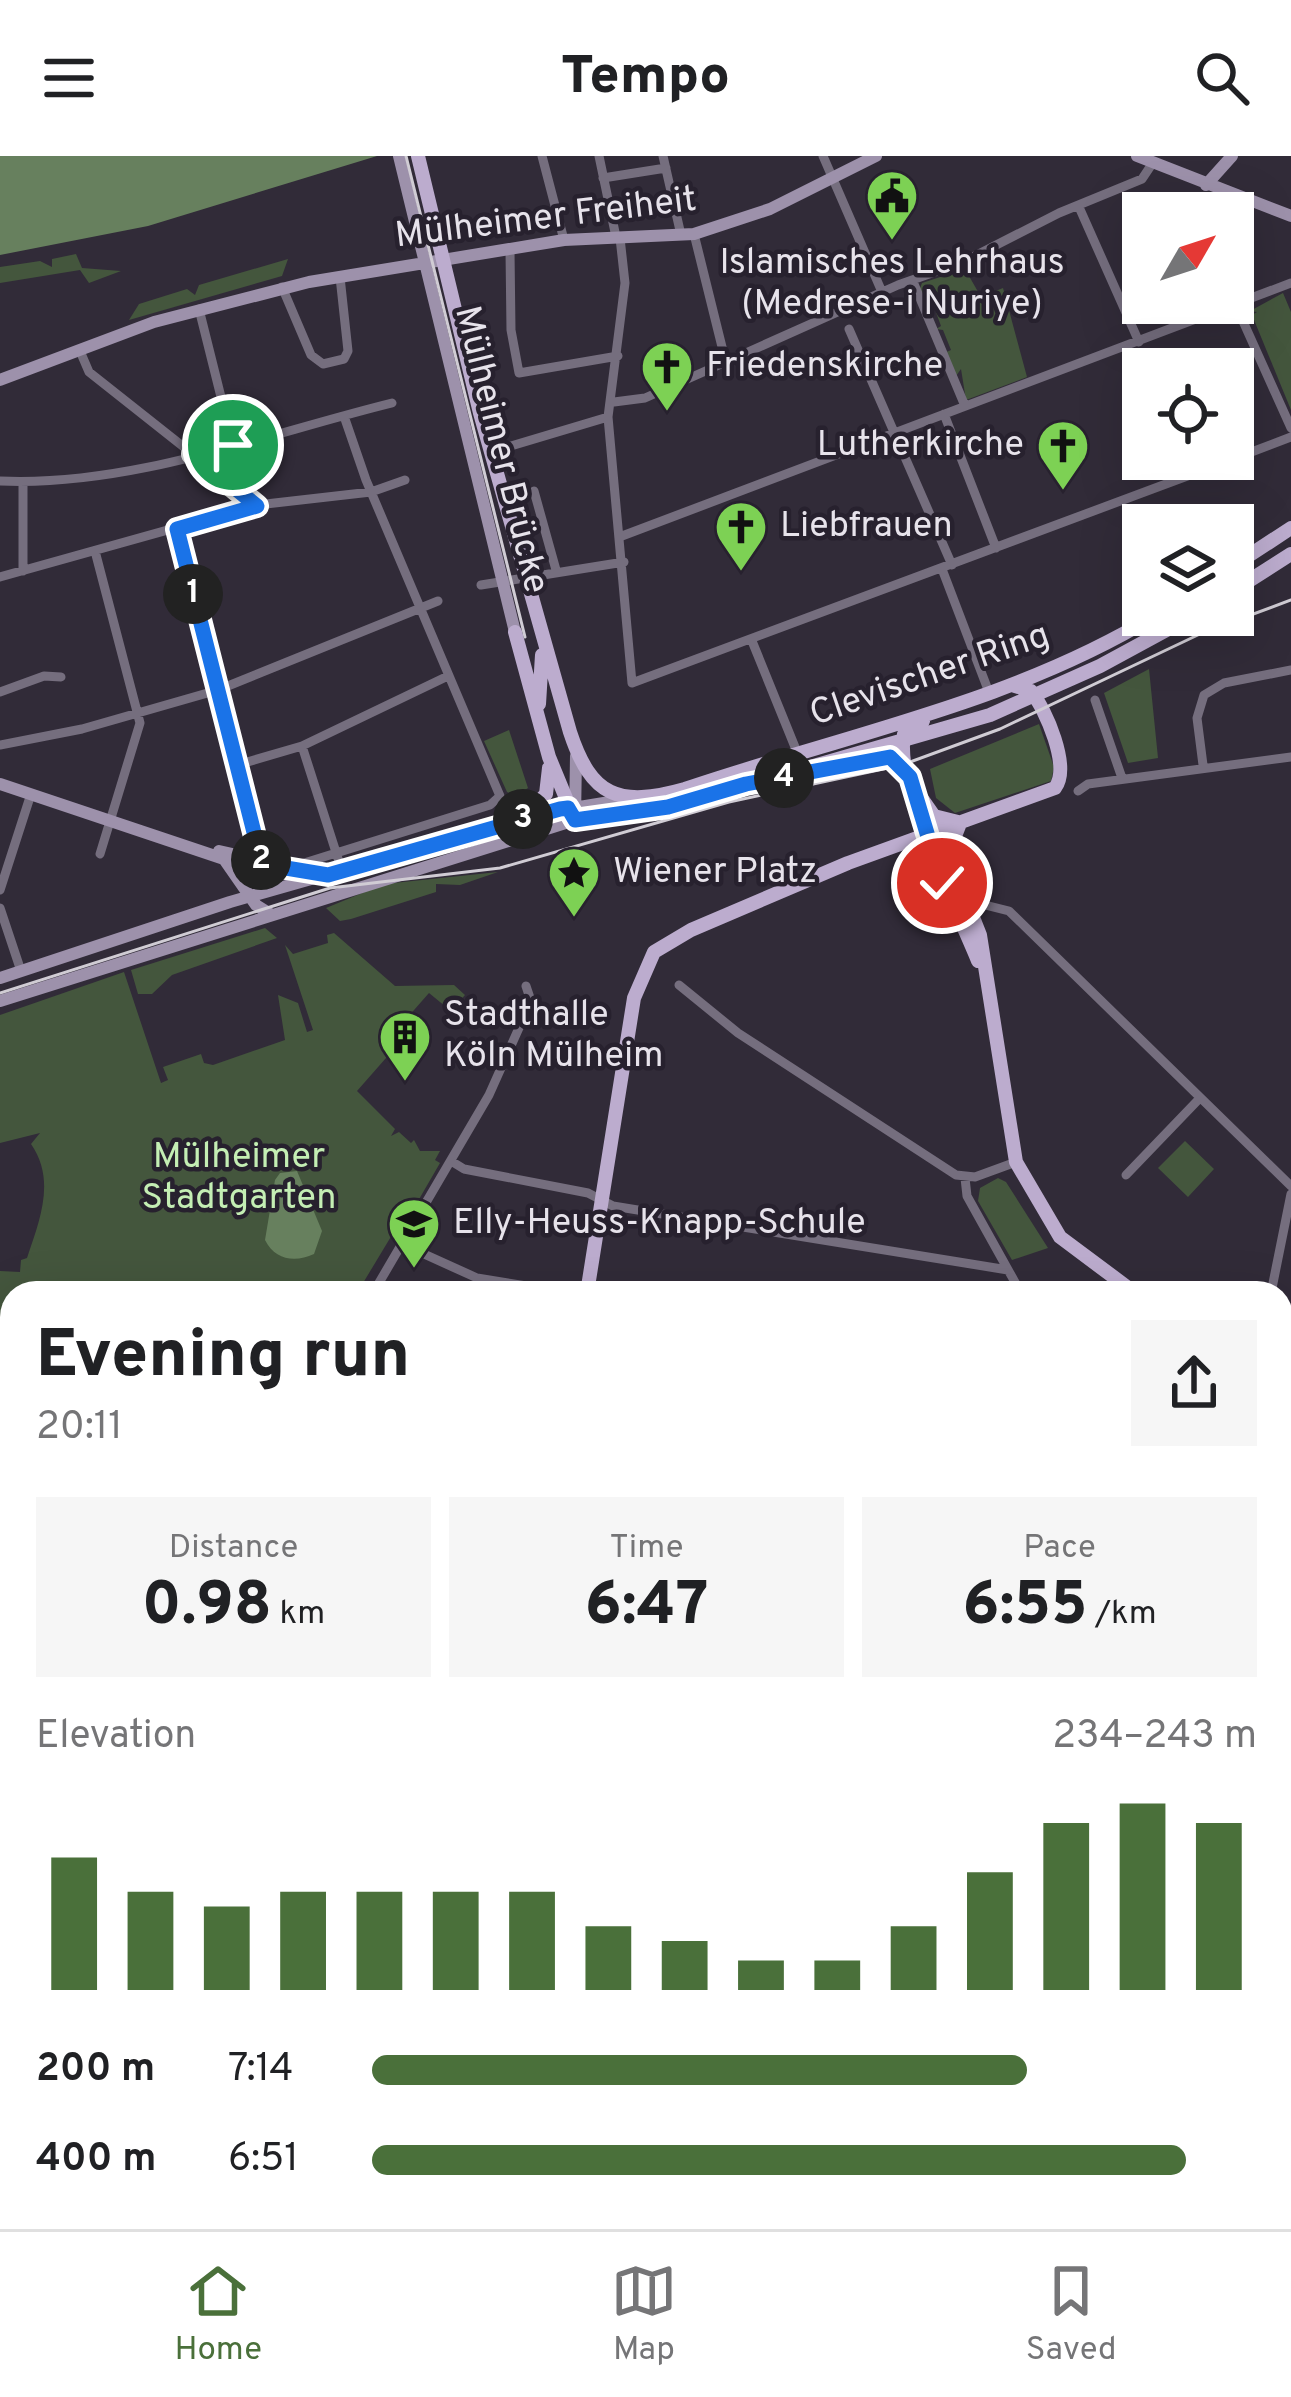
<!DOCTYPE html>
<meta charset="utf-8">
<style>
body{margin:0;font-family:Overpass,sans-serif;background:#f6f6f6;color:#202124;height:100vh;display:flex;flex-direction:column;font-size:45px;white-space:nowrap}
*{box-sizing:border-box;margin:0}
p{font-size:39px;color:#757577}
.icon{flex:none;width:66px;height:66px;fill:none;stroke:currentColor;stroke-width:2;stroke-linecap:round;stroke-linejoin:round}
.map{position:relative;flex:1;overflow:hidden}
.panel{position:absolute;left:0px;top:1125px;width:1293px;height:948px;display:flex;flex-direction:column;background:#fff;border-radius:36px 36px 0 0;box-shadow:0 12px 48px #0002}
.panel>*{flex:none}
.needle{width:78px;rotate:51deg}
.buttons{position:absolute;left:1122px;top:36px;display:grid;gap:24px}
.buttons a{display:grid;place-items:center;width:132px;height:132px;border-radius:0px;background:#fff;box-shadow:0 12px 48px #0002;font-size:60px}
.pin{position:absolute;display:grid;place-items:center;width:102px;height:102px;color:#fff;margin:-51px;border:6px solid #fff;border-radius:50%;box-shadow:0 3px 12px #0007}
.km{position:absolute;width:60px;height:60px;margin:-30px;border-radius:50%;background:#222;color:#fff;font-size:33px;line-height:60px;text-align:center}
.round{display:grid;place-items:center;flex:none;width:126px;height:126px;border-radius:0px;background:#f6f6f6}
.head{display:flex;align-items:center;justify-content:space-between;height:204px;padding:0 36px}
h1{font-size:66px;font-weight:800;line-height:90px}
.metrics{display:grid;grid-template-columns:repeat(3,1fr);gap:18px;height:204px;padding:12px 36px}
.metrics div{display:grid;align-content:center;border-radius:0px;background:#f6f6f6;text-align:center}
.metrics b{font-size:60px;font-weight:800}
.metrics small{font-size:33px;font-weight:400}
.metrics p{font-size:33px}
.chart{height:336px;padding:24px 36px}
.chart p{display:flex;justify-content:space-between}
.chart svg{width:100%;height:216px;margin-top:12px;stroke:#4a703a;stroke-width:6}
ul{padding:0 36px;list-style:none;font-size:39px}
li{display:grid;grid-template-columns:192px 144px 1fr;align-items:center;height:90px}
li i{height:30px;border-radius:15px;background:#4a703a}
header{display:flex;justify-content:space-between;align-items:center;height:156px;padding:0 36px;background:#fff;font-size:54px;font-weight:800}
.tab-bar{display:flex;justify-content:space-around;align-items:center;height:168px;border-top:3px solid #e0e0e0;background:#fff;font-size:33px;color:#757577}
.tab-bar a{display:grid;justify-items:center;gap:6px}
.tab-bar .current{color:#4a703a}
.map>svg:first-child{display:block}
</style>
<header><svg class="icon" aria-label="menu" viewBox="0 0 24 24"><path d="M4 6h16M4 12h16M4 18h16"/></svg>Tempo<svg class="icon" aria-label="search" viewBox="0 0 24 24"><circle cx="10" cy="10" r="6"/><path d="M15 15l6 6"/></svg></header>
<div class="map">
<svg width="1291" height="2073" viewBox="0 0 1291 2073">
<rect width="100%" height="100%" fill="#312b38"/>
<path fill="#44563d" d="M76,98L82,112L121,115L89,127L80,114L0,127V111L40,105L52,111V103Z
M288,103L282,120L129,164L139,148L187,133L195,139L199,129Z
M965,113L981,141L1003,132L1027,221L966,244L961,213L956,220L944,197L951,194L943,174L936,173L941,170L934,151L926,153L919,135L922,127Z
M1283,137L1291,156V254L1252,159L1257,156L1250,155Z
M1149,513L1158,602L1128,607L1104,537Z
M1039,568L1054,611L1051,625L955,657L936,642L930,613Z
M509,574L528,632L516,640L507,636L484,585Z
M498,716L460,729L436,728V736L351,763L340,765L326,752L384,728Z
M265,772L277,782L172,819L152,838H138L131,814Z
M334,777L395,830L454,829L465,839L451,855L429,837L407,862L415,869L357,935L395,973L391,980L399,976L411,987L414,984L420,995H440L435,1004L440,1007L407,1064H401L357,1137H12V1168L0,1165V1115L20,1116L21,1104L27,1102C40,1063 56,1024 31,988L40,977L0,987V859L124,816L161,927L168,924L163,911L201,898L204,907L213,909L285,884L278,839L298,847L307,876L313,874L285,789L293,798L328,787L327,779Z
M1185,985L1214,1013L1188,1041L1158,1012Z
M998,1022L1006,1026L1048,1092L1012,1104L978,1045L980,1032Z
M0,1836L12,1840V1992L0,2003Z"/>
<path fill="#67805e" d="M0,0H377L148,70L0,99Z
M297,1015L322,1075L314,1098C295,1107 275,1104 265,1084L275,1024L280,1017Z"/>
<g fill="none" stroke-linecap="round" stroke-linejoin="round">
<path stroke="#756e7e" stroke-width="9" d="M542,0L564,84
M599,0L616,81
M663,0L681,79
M823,0L882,136
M603,22L666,12
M1079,51L1139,186
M694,78L726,207
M620,82L625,127L608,261L632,527L1233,303
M510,95L511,174L519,217L618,200
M914,128L965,250
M282,131L311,199L323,208L344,203L348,195L340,121
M1233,143L1291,272
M199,153L233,289
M849,173L952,409
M80,195L89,216L257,349
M614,246L645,242L898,129L963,106L1059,57L1142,23L1152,8
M944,258L996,392
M501,293L608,261
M1233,303L1291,281
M0,325C131,331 266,278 392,247
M23,329V415
M534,335L556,414
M177,373L262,708
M622,380L1291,127
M95,395L140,567L100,698
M942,413L990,539
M0,421L257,349L371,336L405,324
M481,429L624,406
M752,485L797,596
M0,536L44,520L61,521
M1095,544L1122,622
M0,589L82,573L218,534L438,445
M302,590L342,715
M237,609L302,590L448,520
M1203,609L1197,562L1204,539L1224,527L1291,514
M1078,635L1088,628L1291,601
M300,714L301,708L490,649L500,640L366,324L345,263
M0,734L31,638
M969,745L1009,755L1291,1030
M0,752L21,815
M679,829L738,877L956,1019L975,1021L1016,1006
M451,1005L464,1013L588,1037L613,1050L1008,1114
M1126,1019L1200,942
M965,1022L967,1040L1021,1137
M402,1088L477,1122L571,1137
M373,1137L489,939L531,845L526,830
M1271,1137L1291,1038
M0,1272L12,1218
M0,1296V1300
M1281,1318L1291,1315
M1281,1423L1291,1440
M0,1427L12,1434
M0,1503L12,1511
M0,1575L12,1582
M1281,1731L1291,1727
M1281,1887L1291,1883
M253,2061L261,2073
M765,2061L768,2073
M944,2061L951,2073
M1264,2061L1277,2073
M450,2073L483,2061
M799,2073L801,2061
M1066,2073L1083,2061"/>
<path stroke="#9d91ab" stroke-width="12" d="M399,0L515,476
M1137,0L1291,60
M1206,29L1232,0
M0,224L154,166L309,126L564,84L694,78L770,53L876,0
M0,628L224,703L256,749L272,759
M219,695L321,718
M0,822L230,746L543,657L628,643
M0,845L575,664L576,600
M0,1290L12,1293
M496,2061L504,2073"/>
<path stroke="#bcacce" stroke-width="14" d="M418,0L480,257L570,576C591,640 618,652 685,633C844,579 1012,547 1156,459
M1233,410L1291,372
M1233,435L1291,398
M515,476L549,601L575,664L682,648L990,559L1100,510L1194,459
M539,548L542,499
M923,565L904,578C894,632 957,752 978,805
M805,618L884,601L905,612
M920,640L934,660L958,666
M522,663L546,638L549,612
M959,670L948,698L980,779L1016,1006L1060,1081L1135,1137
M587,1137L634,842L654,796L691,774L848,707L1055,632C1071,611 1046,554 1031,535L1012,529
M1281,1231L1291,1238
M333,2073L351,2061"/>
<path stroke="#d0ccd4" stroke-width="3" d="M406,0L525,481
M0,837L330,732L500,712L729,646L902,609L1000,573L1202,477L1291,444"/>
<g stroke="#d0ccd4" stroke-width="8">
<path id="rail" d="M1281,1594L1291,1592
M1281,1623L1291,1621
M1281,1680L1291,1676
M1281,1712L1291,1708
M0,1716L12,1723
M0,1744L12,1749
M0,1789L12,1793
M0,1824L12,1828
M74,2073L85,2061"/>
</g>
<use href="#rail" stroke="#27212e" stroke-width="3" stroke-dasharray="9" stroke-linecap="butt"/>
</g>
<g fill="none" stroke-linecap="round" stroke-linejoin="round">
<g stroke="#fff" stroke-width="24">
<path id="route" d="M233,289L193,298L257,350L177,373L262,708L328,719L560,653L568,652L575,664L668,651L746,628L890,601L910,621L942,727"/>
</g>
<use href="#route" stroke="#1a73e8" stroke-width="15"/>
</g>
<defs>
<g id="civic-pin" transform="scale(2.7)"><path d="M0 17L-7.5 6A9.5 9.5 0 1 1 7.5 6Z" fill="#7dd154" stroke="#27212e"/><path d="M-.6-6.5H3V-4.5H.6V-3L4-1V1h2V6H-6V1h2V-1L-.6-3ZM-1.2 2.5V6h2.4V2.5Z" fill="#111"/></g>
<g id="church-pin" transform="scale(2.7)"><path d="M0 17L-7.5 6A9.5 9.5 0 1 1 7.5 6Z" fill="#7dd154" stroke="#27212e"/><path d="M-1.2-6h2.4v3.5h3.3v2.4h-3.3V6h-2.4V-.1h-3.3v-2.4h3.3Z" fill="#111"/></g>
<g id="sight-pin" transform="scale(2.7)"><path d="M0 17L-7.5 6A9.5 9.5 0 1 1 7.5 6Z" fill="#7dd154" stroke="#27212e"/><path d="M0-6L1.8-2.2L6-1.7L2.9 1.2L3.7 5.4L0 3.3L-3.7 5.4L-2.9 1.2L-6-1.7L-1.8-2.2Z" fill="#111"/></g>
<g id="building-pin" transform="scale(2.7)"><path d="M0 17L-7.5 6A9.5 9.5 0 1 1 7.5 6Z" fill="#7dd154" stroke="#27212e"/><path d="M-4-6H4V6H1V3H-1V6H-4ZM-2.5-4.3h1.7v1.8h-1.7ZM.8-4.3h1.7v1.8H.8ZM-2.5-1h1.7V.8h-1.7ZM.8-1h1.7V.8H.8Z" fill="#111"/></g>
<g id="school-pin" transform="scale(2.7)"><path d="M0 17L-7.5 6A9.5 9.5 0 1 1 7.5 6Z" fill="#7dd154" stroke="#27212e"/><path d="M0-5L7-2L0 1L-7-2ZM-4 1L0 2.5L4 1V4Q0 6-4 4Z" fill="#111"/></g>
</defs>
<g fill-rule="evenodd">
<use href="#civic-pin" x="892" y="40"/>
<use href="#church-pin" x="667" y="211"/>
<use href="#church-pin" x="1063" y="290"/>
<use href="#church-pin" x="741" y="371"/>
<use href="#sight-pin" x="574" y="717"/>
<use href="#building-pin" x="405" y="881"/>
<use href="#school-pin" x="414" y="1068"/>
</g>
<g text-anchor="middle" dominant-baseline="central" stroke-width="9" stroke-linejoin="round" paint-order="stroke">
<g font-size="36" fill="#e7e3eb" stroke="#27212e">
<text transform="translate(546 63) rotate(-7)">Mülheimer Freiheit</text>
<text transform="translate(500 294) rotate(76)">Mülheimer Brücke</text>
<text transform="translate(930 520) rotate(-19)">Clevischer Ring</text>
</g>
<g font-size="36" fill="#e7e3eb" stroke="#27212e" text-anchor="start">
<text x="892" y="108" text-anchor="middle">Islamisches Lehrhaus<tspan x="892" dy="41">(Medrese-i Nuriye)</tspan></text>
<text x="706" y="211">Friedenskirche</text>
<text x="1024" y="290" text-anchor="end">Lutherkirche</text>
<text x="780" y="371">Liebfrauen</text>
<text x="613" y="717">Wiener Platz</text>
<text x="444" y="860">Stadthalle<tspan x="444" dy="41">Köln Mülheim</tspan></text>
<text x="453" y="1068">Elly-Heuss-Knapp-Schule</text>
</g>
<g font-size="36" fill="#c4eeb4" stroke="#27212e">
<text x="239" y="1002">Mülheimer<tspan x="239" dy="41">Stadtgarten</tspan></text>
</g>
</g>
</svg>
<div class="buttons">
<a><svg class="needle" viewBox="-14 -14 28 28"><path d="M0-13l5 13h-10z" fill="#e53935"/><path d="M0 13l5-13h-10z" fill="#757577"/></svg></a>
<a><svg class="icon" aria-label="locate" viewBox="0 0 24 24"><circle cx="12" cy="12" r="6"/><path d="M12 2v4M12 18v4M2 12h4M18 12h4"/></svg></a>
<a><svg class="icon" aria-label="layers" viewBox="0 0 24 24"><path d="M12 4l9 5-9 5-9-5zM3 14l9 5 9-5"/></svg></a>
</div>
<div class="pin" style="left:233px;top:289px;background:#1e9e55"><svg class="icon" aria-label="arrive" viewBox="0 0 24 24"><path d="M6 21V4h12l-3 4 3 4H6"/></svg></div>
<div class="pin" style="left:942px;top:727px;background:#d93025"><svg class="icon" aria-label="check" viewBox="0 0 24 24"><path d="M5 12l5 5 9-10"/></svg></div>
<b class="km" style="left:193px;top:438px">1</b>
<b class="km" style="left:261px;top:704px">2</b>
<b class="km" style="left:523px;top:663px">3</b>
<b class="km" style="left:784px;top:622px">4</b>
<section class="panel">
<div class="head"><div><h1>Evening run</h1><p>20:11</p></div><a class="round"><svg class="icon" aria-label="share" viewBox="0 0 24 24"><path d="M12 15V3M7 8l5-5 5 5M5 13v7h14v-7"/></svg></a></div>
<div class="metrics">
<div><p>Distance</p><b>0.98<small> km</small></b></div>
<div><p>Time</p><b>6:47</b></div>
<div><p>Pace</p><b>6:55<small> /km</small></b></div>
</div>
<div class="chart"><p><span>Elevation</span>234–243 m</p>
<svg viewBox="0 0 160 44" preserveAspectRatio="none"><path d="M5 44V17M15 44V24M25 44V27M35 44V24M45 44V24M55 44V24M65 44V24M75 44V31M85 44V34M95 44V38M105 44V38M115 44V31M125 44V20M135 44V10M145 44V6M155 44V10"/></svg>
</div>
<ul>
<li><b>200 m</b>7:14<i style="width:74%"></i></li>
<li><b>400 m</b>6:51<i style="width:92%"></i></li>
</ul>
</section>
</div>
<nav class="tab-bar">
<a class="current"><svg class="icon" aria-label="home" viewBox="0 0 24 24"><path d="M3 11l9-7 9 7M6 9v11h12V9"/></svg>Home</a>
<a><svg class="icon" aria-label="map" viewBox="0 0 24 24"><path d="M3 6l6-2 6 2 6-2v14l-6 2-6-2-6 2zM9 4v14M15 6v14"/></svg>Map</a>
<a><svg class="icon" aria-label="saved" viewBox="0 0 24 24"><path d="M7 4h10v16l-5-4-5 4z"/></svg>Saved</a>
</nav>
